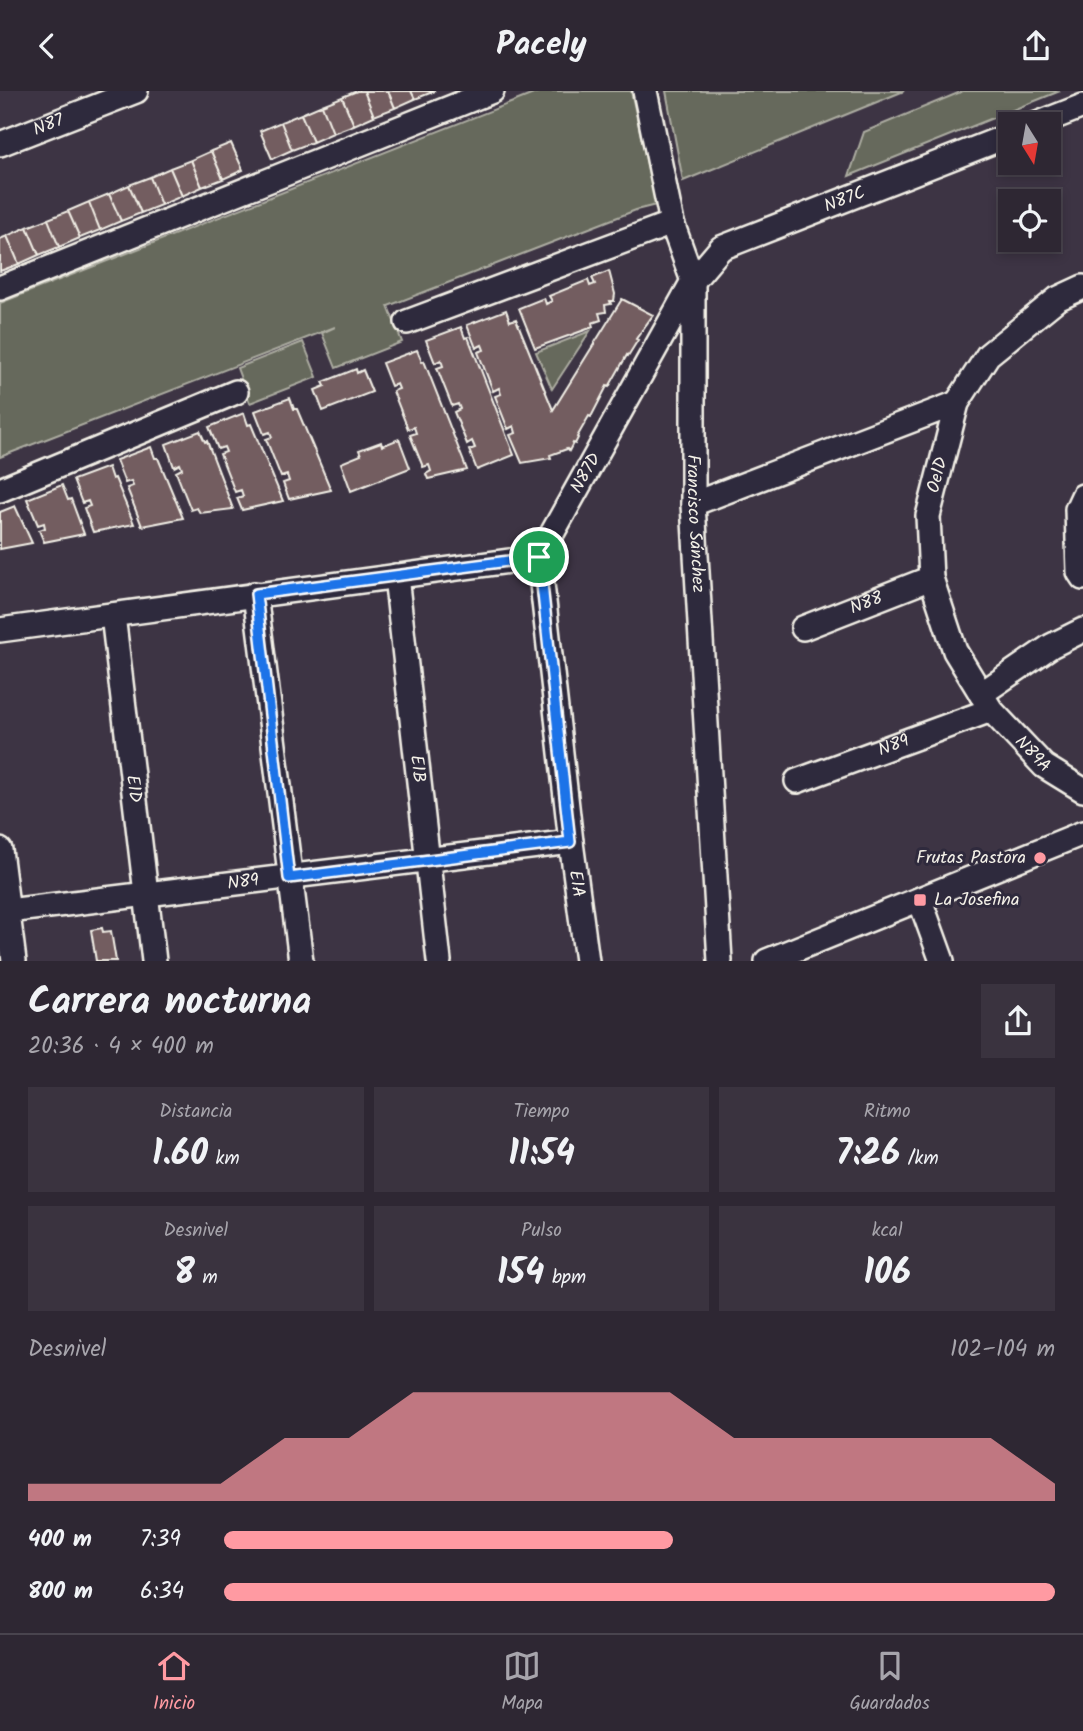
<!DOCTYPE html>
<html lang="es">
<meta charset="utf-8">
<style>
body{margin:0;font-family:Kalam,sans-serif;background:#3a333f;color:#f1f3f6;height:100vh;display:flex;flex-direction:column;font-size:26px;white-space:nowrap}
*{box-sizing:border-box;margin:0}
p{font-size:23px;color:#a7a5ac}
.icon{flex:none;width:38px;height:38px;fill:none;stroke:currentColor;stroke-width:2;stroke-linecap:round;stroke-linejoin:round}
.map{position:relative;height:870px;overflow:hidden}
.details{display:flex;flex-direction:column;background:#2e2733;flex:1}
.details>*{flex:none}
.needle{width:46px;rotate:169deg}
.tools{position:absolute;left:998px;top:21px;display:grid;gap:14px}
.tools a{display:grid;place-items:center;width:63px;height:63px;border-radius:0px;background:#2e2733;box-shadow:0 4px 10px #0003,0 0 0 2px #49444e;font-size:35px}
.pin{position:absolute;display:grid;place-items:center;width:60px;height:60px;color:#fff;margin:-30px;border:4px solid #fff;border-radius:50%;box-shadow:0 2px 7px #0007}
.round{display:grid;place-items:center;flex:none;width:74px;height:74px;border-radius:0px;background:#3a333f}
.overview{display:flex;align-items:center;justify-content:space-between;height:119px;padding:0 28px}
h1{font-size:38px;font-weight:600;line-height:52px}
.figures{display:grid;grid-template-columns:repeat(3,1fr);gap:10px;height:119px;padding:7px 28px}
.figures div{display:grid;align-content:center;border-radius:0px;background:#3a333f;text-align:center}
.figures b{font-size:35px;font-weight:600}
.figures small{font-size:19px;font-weight:400}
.figures p{font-size:19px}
.chart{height:196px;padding:14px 28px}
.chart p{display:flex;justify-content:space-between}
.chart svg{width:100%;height:126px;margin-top:7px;fill:#ff9aa2;opacity:.7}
ul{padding:0 28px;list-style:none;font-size:23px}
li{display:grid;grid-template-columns:112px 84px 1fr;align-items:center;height:52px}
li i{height:18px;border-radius:9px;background:#ff9aa2}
header{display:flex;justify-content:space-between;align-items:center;height:91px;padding:0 28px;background:#2e2733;font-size:32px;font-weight:600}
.dock{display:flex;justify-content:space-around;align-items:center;height:98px;border-top:2px solid #49444e;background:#2e2733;font-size:19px;color:#a7a5ac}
.dock a{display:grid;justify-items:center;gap:4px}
.dock .active{color:#ff9aa2}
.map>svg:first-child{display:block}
</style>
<header><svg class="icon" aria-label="back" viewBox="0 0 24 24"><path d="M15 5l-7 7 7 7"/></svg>Pacely<svg class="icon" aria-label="share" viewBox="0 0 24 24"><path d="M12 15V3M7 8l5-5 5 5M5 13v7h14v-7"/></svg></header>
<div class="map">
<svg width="1083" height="870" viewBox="0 0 1083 870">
<rect width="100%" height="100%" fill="#3d3444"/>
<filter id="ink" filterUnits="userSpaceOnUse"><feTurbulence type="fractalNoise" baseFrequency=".0143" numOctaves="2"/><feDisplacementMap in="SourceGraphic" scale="14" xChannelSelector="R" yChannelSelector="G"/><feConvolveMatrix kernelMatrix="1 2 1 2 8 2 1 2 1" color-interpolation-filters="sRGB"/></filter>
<g filter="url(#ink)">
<path fill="#66695b" stroke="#adada2" stroke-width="2" d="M541,0H631L656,114L636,119L388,215L402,251L336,277L322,242L335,236L0,366V212Z
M666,0H904L683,90Z
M963,0H1060L849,85L864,41Z
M590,240L552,298L536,261Z
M303,251L317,286L250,312L237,277Z"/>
<path fill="#735d61" stroke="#f4f1e8" stroke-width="2" d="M357,0H364L374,25L354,34L342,6Z
M364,0H388L395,17L374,25Z
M388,0H411L415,8L395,17Z
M411,0H435L415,8Z
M342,6L354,34L333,42L322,14Z
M322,14L333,42L313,51L301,23Z
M301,23L313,51L292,59L281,31Z
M281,31L292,59L272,68L260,40Z
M231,52L243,79L223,88L211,60Z
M211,60L223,88L202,96L191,69Z
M191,69L202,96L182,105L170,77Z
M170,77L182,105L161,114L150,86Z
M150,86L161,114L141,122L129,94Z
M129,94L141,122L121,130L109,103Z
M109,103L121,130L100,139L89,111Z
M89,111L100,139L80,147L68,120Z
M68,120L80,147L59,156L48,128Z
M48,128L59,156L39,164L27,136Z
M27,136L39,164L19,173L7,145Z
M7,145L19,173L0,180V148Z
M609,180L615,203L614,210H610L611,213L605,214L606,221L599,222L601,229L592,232L593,236L535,257L519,217L544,207L546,213L552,210L549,205L588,189L590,195L595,193L592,187Z
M622,208L653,224L636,248L638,249L628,265L627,264L609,296L607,295L591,326L589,325L577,346L578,347L575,353L573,352L569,360L567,358L550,364L551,367L522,372L510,344L516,342L514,335L508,338L495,305L501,303L499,297L493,300L478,261L484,259L482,254L476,257L467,234L506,219L510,230L516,228L553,319Z
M461,236L465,247L468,246L514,364L477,379L469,359L475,357L472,350L467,353L454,321L460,318L458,313L452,315L437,277L443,275L441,269L435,272L426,249Z
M417,259L422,271L424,270L467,379L428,388L426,383L431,380L429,374L423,376L410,344L416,342L414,336L408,338L393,300L399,298L397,293L391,295L382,272Z
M356,278L357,282L363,279L372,301L323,320L315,299L325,295L323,291Z
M290,307L294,318H297L331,399L289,408L283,392L289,390L287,384L281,386L266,348L272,346L270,341L264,343L255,320Z
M244,322L248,334L251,333L283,410L242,419L237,407L243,405L241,399L235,401L220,363L226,361L224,356L218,358L209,336Z
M200,340L205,351L207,350L233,418L200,422L197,417L191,419L176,381L182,378L180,373L174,376L166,353Z
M399,348L410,377L351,400L341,372L361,364L359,359L381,351L382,355Z
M151,356L155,367H158L183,427L142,435L127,397L133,395L131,390L125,392L116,369Z
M108,376L112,388L115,387L134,433L93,441L84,417L90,415L88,410L82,412L73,389Z
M62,394L68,409L71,408L84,443L44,451L39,439L45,437L44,432L38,434L27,408Z
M15,415L32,452L0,458V421Z
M102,837L103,841L111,840L116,870H96L91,839Z"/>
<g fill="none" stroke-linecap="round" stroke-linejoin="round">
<g stroke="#f4f1e8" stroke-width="28">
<g id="minor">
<path id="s1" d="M645,0L672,132L693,190V413L720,870"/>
<path d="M1037,33L1083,15"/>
<path id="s2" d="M0,53L136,0"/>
<path id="s3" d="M1083,196L1057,208L988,264L957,312L928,425L931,487L955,560L991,619L1044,675L1083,699"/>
<path d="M0,197L492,0"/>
<path d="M407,231L672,132"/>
<path d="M0,399L236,301"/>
<path d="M1083,405L1077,418L1079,481L1083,487"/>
<path d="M693,413L957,312"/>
<path id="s4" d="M539,466L693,190L721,157L1010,44"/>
<path id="s5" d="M539,466L571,751L587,870"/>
<path id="s6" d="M396,485L439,870"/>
<path d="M255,503L301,870"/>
<path id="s7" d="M113,524L154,870"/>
<path id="s8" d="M803,537L931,487"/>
<path d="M0,539L539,466"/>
<path d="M981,603L1051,555L1083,539"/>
<path id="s9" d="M797,690L991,619"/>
<path d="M0,759L14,870"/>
<path d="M920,809L942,870"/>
<path id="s10" d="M0,821L571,751"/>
<path d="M767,870L1083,742"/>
</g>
</g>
<use href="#minor" stroke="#2f2a3d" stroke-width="23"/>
</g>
</g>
<g fill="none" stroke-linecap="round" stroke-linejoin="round" filter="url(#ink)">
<g stroke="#fff" stroke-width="14">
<path id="route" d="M539,466L570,751L289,787L256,503Z"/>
</g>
<use href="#route" stroke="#1a73e8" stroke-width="9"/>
</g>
<g fill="#ff9aa2" stroke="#2f2a3d" stroke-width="2.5">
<circle cx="1040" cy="767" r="7"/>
<rect x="913" y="802" width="14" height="14" rx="3.5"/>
</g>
<g text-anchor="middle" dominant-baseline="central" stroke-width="6" stroke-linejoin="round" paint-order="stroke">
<g font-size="18" fill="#f4f1e8" stroke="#2f2a3d">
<text stroke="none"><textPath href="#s2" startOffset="52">N87</textPath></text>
<text stroke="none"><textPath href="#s4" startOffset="492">N87C</textPath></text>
<text stroke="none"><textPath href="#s4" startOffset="96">N87D</textPath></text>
<text transform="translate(938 384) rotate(-76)">Oe1D</text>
<text stroke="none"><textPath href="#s1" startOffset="439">Francisco Sánchez</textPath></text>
<text stroke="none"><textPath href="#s8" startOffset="68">N88</textPath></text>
<text stroke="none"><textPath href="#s9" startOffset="103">N89</textPath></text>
<text stroke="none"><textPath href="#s3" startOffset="560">N89A</textPath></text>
<text stroke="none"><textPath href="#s6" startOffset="194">E1B</textPath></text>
<text stroke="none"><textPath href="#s7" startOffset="175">E1D</textPath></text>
<text stroke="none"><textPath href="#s10" startOffset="245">N89</textPath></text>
<text stroke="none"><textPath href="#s5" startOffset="329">E1A</textPath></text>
</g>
<g font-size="18" fill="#f4f1e8" stroke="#2f2a3d" text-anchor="end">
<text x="1026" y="767">Frutas Pastora</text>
<text x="934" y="809" text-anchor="start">La Josefina</text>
</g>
</g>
</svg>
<div class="tools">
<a><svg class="needle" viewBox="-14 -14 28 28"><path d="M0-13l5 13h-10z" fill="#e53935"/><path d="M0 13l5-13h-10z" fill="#a7a5ac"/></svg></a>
<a><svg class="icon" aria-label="locate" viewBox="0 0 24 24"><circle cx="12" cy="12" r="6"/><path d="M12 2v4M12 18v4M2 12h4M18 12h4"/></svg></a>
</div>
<div class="pin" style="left:539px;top:466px;background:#1e9e55"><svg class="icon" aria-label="arrive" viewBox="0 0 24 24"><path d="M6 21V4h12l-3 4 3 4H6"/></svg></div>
</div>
<section class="details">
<div class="overview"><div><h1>Carrera nocturna</h1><p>20:36 · 4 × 400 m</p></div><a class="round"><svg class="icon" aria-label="share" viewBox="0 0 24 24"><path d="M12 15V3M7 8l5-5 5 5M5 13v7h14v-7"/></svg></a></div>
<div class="figures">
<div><p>Distancia</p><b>1.60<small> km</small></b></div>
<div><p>Tiempo</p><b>11:54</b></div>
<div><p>Ritmo</p><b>7:26<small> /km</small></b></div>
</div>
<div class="figures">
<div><p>Desnivel</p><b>8<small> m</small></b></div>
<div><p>Pulso</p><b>154<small> bpm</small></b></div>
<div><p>kcal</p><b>106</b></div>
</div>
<div class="chart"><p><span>Desnivel</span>102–104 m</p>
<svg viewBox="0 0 160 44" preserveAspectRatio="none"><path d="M0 44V38L10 38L20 38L30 38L40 22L50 22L60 6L70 6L80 6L90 6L100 6L110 22L120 22L130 22L140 22L150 22L160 38V44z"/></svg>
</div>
<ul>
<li><b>400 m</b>7:39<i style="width:54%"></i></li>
<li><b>800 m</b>6:34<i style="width:100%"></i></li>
</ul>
</section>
<nav class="dock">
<a class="active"><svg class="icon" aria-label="home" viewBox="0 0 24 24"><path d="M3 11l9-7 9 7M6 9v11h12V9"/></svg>Inicio</a>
<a><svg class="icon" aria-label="map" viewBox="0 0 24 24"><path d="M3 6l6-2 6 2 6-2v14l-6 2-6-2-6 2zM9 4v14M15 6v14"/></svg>Mapa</a>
<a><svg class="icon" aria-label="saved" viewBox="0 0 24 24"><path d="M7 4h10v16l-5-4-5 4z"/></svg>Guardados</a>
</nav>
